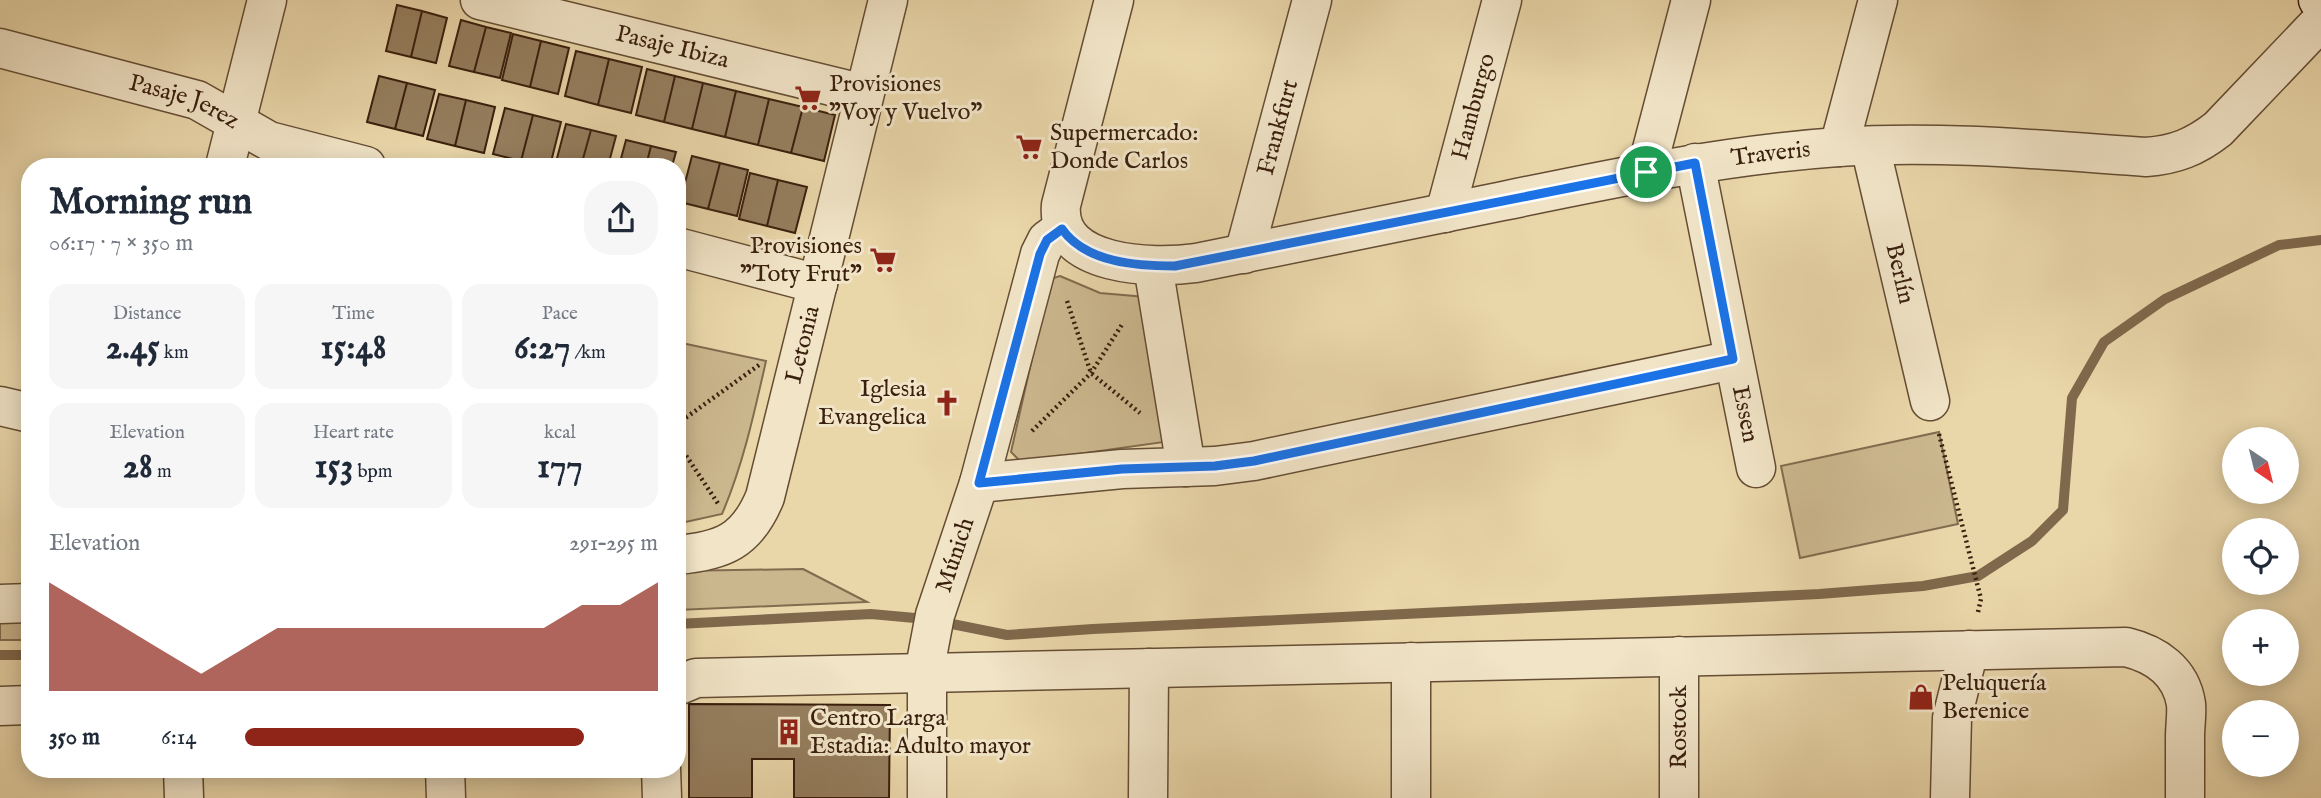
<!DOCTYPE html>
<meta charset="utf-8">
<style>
body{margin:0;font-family:"IM FELL English",serif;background:#f6f6f7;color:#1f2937;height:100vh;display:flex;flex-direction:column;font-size:26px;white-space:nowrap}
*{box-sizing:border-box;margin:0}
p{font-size:23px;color:#747a83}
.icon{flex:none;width:38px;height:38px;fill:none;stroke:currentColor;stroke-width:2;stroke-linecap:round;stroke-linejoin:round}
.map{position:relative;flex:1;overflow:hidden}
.sheet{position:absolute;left:21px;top:158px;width:665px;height:620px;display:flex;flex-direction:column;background:#fff;border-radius:28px;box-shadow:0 4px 18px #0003}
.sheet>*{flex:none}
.needle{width:46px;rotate:145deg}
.fabs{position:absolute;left:2222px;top:427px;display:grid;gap:14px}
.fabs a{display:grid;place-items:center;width:77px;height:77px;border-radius:50%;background:#fff;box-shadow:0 4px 18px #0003;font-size:35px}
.pin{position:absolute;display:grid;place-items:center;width:60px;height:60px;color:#fff;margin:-30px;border:4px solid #fff;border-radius:50%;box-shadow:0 2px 7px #0007}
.round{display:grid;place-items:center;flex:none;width:74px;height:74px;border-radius:28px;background:#f6f6f7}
.overview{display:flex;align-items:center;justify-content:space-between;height:119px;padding:0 28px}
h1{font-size:38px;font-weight:700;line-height:52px}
.figures{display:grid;grid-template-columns:repeat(3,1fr);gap:10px;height:119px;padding:7px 28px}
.figures div{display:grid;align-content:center;border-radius:18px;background:#f6f6f7;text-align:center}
.figures b{font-size:35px;font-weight:700}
.figures small{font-size:19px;font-weight:400}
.figures p{font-size:19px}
.chart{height:196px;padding:14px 28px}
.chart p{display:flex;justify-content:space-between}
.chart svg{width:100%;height:126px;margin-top:7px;fill:#8f2418;opacity:.7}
ul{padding:0 28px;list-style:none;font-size:23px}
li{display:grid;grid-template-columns:112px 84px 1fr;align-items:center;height:52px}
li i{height:18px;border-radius:9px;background:#8f2418}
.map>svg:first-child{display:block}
</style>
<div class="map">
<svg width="2321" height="798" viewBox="0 0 2321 798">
<rect width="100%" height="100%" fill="#e9d6a9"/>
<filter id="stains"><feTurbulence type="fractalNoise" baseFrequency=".00286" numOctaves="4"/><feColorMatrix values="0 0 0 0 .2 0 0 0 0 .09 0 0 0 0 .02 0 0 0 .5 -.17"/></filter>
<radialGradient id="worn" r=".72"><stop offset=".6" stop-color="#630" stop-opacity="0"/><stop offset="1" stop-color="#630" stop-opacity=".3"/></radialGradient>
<path fill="#cbb78e" stroke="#826b4e" stroke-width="2" d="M1060,276L1100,293L1146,297L1164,442L1021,462L1011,452L1050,279Z
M677,342L766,361C754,414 743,465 722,514L681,523H677Z
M1939,432L1958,524L1800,558L1781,466Z
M803,569L867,602L677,610V571Z
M0,595L30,597V640H0Z"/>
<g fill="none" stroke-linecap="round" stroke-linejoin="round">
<path stroke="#7f684b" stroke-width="10" d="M942,622L1007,635L1093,629L1819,594L1923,586L1978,576L2032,541L2063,510L2072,398L2104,342L2165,299L2279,245L2321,240
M677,624L871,614L926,619
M0,655H30"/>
</g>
<path fill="#957e5e" stroke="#391f0d" stroke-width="2" d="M397,5L422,11L411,57L386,51Z
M422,11L447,18L436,63L411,57Z
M461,20L486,27L474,72L449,66Z
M486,27L511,33L500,78L474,72Z
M513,34L541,41L530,87L502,80Z
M541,41L569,48L558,94L530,87Z
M576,51L609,59L598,105L565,96Z
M609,59L642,67L631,113L598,105Z
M647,69L675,76L664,122L636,115Z
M379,76L407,83L395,129L367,122Z
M675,76L703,83L692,129L664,122Z
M407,83L435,90L423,136L395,129Z
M703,83L736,91L725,137L692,129Z
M736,91L769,99L758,145L725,137Z
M439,94L466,100L455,146L427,139Z
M769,99L803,107L791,153L758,145Z
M466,100L495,107L484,153L455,146Z
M803,107L835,115L824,161L791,153Z
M505,108L533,115L521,161L493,154Z
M533,115L561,122L550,166L521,161Z
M566,124L591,130L581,166H555Z
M591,130L616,136L608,166H581Z
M626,140L651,146L646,166H619Z
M651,146L676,152L672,166H646Z
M692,156L720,163L708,209L680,202Z
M720,163L748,170L737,216L708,209Z
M750,173L778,180L767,226L739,219Z
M778,180L807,187L795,233L767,226Z
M689,704L890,705L889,798H794V759H752V798H689Z"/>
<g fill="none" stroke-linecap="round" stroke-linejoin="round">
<g stroke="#654d34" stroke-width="41">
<g id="street">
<path id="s1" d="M480,0L864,94"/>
<path id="s2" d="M1114,0L1061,205C1055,267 1154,269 1196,263C1299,243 1401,222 1503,201C1614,178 1725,155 1838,147C1940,140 2044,150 2146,157C2175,155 2195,147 2218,129L2321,21"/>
<path id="s3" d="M0,48L197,100L269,141L366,166"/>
<path id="s4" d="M1870,146L1930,401"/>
<path d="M1839,147L1878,0"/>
<path id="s5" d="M1695,163L1756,468"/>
<path d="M225,166L267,0"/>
<path d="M1646,172L1691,0"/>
<path id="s6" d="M1445,213L1502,0"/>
<path d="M677,247L818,284"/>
<path id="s7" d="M1244,254L1312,0"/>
<path d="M1153,266L1186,467"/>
<path d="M0,406L30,413"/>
<path d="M979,483L1122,469L1215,466L1254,461L1733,360"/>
<path id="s8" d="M677,555C723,551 747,541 765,497L888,0"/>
<path d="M0,604L30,603"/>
<path d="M1679,656V798"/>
<path d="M1411,662V798"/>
<path d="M677,686L696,678L2126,647C2155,654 2181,671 2186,704C2187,715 2185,726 2185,737C2185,757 2185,778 2185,798"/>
<path d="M0,706L30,705"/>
<path d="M183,768L184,798"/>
<path d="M445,768L446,798"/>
<path d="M661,768L662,798"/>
<path id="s9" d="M927,798V657L935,615L979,483L1040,254L1047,240L1062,229"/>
<path d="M1148,798L1149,668"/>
<path d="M1950,798L1952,718L1969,650"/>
</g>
</g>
<g stroke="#391f0d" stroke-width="41">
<path id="secondary" d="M2318,0L2321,3"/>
</g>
<path stroke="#391f0d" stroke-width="4.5" stroke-dasharray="2 3.5" stroke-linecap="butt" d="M1067,301L1091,373L1140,413
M677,424L759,365
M1032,431L1091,373L1123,323
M1939,434L1981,599L1978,612
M677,442L719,505"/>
<use href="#street" stroke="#f1e4c7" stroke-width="38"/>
<use href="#secondary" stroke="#f1e4c7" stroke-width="38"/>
</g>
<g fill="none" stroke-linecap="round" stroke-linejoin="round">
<g stroke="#fff" stroke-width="14">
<path id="route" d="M1695,163L1733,359L1254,461L1215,466L1122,469L979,483L1040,254L1047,240L1062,229C1086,263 1138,266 1175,266Z"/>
</g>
<use href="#route" stroke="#1a73e8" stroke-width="9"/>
</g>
<defs>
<g id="supermarket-bare" transform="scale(2.1)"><path d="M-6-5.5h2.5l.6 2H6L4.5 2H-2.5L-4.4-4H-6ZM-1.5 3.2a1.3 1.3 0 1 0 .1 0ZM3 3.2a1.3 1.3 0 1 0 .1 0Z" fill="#8f2418" stroke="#f1e4c7" stroke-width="2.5" paint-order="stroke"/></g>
<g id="church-bare" transform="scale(2.1)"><path d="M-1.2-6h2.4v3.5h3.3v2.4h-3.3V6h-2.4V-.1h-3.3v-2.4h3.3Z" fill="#8f2418" stroke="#f1e4c7" stroke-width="2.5" paint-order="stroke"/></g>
<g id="shop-bare" transform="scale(2.1)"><path d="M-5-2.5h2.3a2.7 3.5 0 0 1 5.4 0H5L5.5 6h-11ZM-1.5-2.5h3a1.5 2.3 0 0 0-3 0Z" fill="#8f2418" stroke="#f1e4c7" stroke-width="2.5" paint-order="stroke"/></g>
<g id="building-bare" transform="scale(2.1)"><path d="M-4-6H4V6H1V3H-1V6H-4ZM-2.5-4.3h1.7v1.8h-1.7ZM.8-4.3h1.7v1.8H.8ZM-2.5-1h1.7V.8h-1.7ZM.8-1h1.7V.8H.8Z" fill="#8f2418" stroke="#f1e4c7" stroke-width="2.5" paint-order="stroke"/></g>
</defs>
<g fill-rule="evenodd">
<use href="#supermarket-bare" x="808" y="98"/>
<use href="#supermarket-bare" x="1029" y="147"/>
<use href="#supermarket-bare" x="883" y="260"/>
<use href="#church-bare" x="947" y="403"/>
<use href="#shop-bare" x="1921" y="697"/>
<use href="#building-bare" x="789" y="732"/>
</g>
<g text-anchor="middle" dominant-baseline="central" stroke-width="6" stroke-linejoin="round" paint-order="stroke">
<g font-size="24" fill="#391f0d" stroke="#f1e4c7">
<text stroke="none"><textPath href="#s1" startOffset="198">Pasaje Ibiza</textPath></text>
<text stroke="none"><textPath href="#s3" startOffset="192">Pasaje Jerez</textPath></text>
<text stroke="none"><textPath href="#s6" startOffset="110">Hamburgo</textPath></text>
<text stroke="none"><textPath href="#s7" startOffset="131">Frankfurt</textPath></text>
<text stroke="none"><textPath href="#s2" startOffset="964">Traveris</textPath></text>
<text stroke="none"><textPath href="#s4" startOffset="131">Berlín</textPath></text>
<text stroke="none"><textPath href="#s8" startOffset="270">Letonia</textPath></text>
<text stroke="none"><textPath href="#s5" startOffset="256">Essen</textPath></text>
<text stroke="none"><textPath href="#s9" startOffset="247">Múnich</textPath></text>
<text transform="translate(1679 727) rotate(-90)">Rostock</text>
</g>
<g font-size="24" fill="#391f0d" stroke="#f1e4c7" text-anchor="start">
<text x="829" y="84">Provisiones<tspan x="829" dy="28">"Voy y Vuelvo"</tspan></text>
<text x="1050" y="133">Supermercado:<tspan x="1050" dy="28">Donde Carlos</tspan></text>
<text x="862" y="246" text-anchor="end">Provisiones<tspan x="862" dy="28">"Toty Frut"</tspan></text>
<text x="926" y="389" text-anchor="end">Iglesia<tspan x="926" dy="28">Evangelica</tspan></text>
<text x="1942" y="683">Peluquería<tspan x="1942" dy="28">Berenice</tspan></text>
<text x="810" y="718">Centro Larga<tspan x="810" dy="28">Estadia: Adulto mayor</tspan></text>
</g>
</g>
<rect width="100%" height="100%" filter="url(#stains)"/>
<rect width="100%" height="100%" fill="url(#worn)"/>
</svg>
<div class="fabs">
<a><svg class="needle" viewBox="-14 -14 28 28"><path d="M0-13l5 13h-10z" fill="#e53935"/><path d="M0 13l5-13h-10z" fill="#747a83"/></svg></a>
<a><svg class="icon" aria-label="locate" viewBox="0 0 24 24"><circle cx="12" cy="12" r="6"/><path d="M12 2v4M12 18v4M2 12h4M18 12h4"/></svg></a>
<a>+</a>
<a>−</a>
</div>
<div class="pin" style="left:1646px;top:172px;background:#1e9e55"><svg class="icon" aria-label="arrive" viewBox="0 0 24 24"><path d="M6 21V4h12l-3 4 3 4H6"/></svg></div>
<section class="sheet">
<div class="overview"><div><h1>Morning run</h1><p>06:17 · 7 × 350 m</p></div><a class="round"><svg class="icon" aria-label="share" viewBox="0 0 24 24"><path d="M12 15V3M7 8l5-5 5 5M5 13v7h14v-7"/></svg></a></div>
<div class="figures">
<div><p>Distance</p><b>2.45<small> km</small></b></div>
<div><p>Time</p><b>15:48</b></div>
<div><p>Pace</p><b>6:27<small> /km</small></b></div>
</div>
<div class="figures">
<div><p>Elevation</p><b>28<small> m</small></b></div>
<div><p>Heart rate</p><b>153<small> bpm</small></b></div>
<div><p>kcal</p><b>177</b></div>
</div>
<div class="chart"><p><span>Elevation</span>291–295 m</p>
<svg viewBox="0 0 160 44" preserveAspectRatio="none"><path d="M0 44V6L10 14L20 22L30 30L40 38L50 30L60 22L70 22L80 22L90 22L100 22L110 22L120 22L130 22L140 14L150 14L160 6V44z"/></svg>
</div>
<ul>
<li><b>350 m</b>6:14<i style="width:82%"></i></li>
</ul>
</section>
</div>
